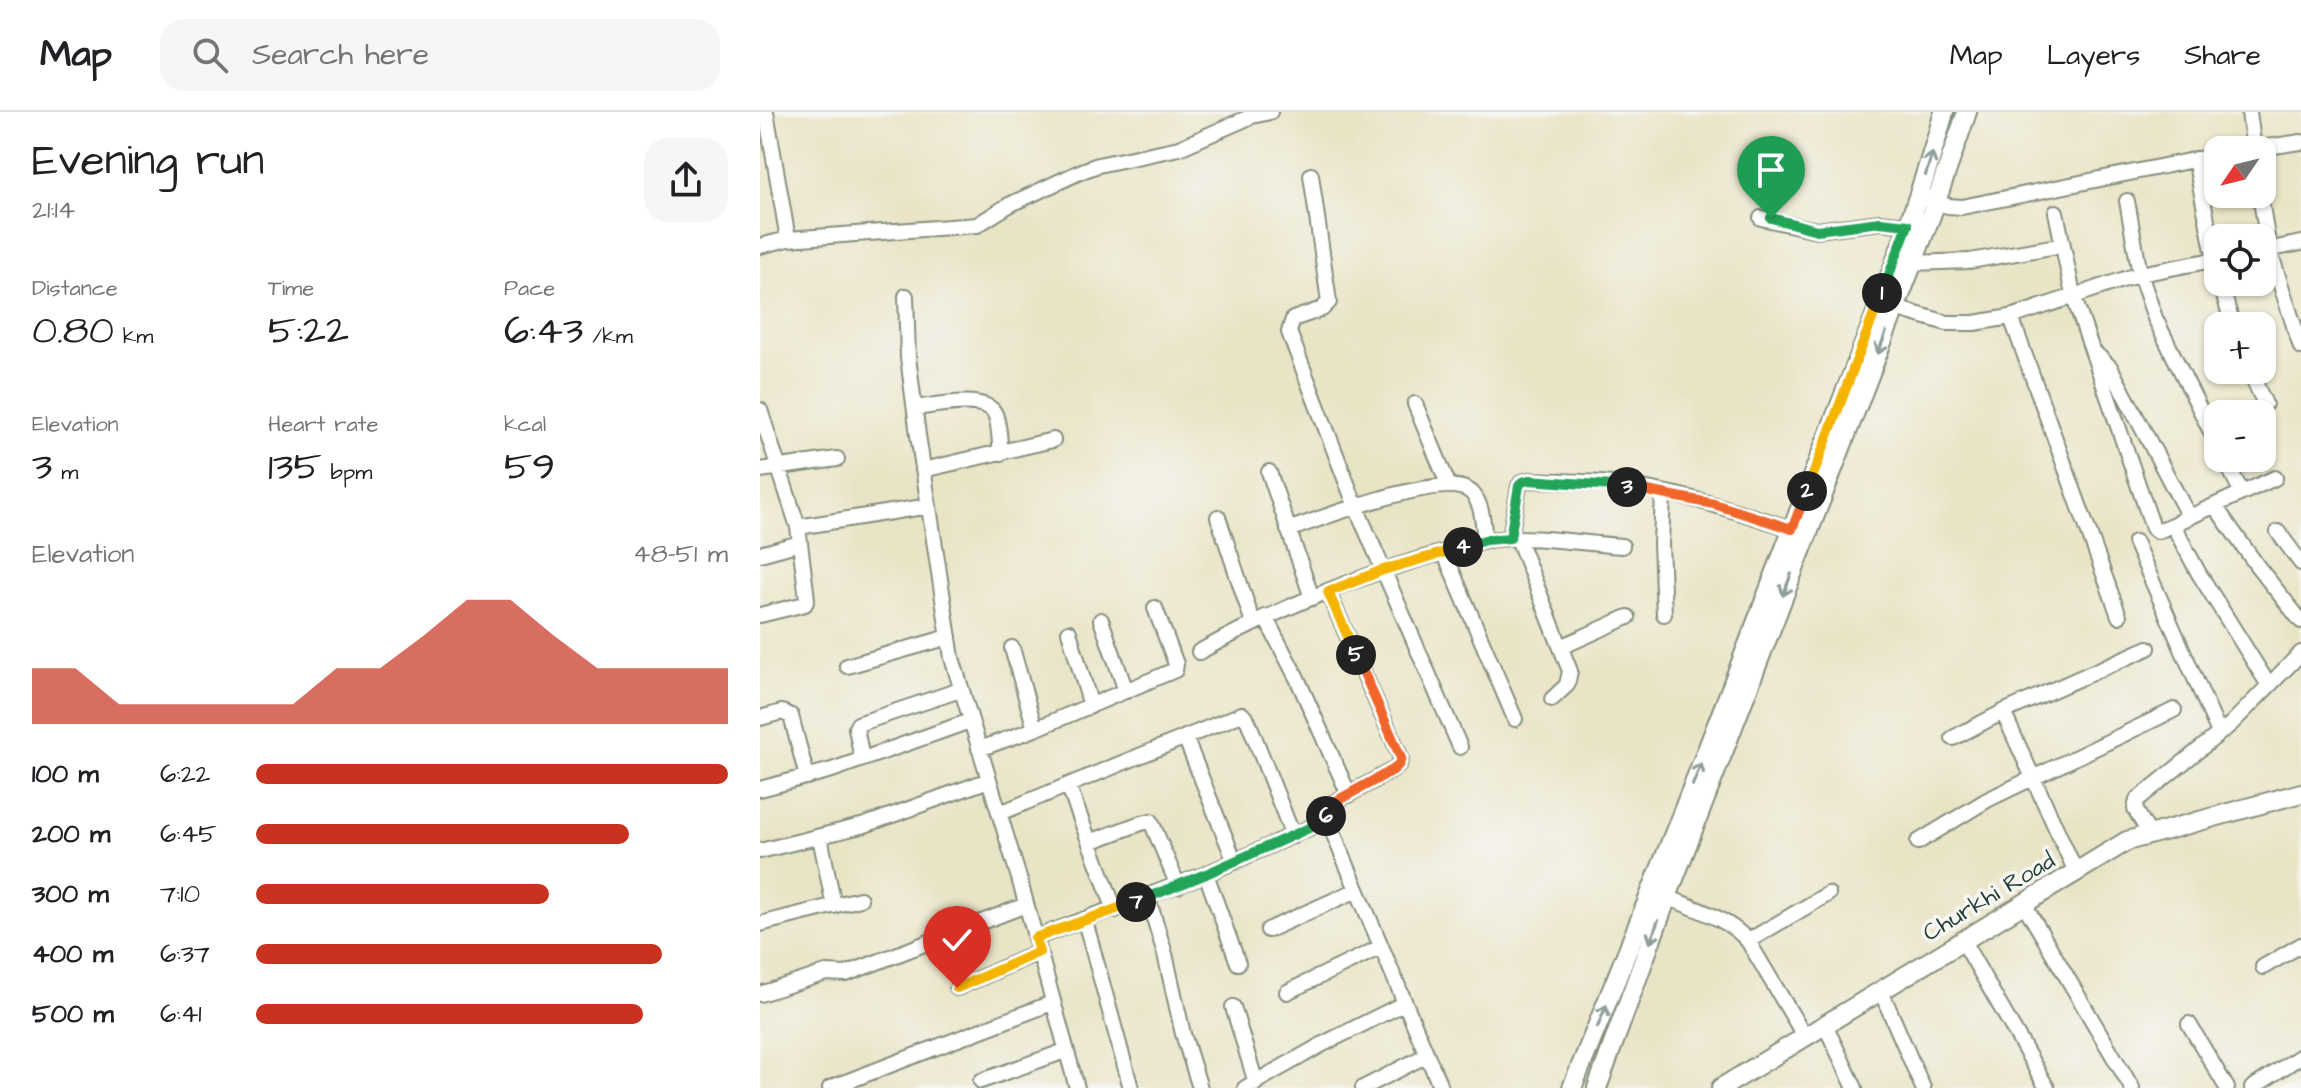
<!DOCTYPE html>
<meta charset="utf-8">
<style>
body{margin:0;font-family:"Architects Daughter",sans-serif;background:#f6f6f6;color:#202124;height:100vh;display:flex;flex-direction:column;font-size:30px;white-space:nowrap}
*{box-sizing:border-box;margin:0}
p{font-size:26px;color:#757577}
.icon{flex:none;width:44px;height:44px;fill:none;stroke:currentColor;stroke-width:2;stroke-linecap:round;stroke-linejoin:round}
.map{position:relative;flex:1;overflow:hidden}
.drawer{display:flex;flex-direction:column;background:#fff;width:760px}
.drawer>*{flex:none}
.needle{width:52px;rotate:235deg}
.fabs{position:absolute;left:1444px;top:24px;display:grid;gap:16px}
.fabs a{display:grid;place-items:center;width:72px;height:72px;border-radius:16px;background:#fff;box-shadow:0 2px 6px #0004;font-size:40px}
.pin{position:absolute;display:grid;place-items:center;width:68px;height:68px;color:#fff;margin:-82px -34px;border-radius:50% 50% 50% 0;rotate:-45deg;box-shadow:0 0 8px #0007}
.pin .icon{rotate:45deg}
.km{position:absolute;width:40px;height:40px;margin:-20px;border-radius:50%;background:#222;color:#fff;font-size:22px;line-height:40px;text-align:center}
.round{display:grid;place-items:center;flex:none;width:84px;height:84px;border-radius:24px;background:#f6f6f6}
.head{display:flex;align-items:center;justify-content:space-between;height:136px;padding:0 32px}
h1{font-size:44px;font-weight:600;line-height:60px}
.stats{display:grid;grid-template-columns:repeat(3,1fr);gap:12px;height:136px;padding:8px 32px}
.stats div{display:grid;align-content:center}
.stats b{font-size:40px;font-weight:600}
.stats small{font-size:22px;font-weight:400}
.stats p{font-size:22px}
.chart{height:224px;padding:16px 32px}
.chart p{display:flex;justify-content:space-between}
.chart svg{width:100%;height:144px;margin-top:8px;fill:#c8321e;opacity:.7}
ul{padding:0 32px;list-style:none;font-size:26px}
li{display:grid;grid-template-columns:128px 96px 1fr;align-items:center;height:60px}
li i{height:20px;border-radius:10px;background:#c8321e}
header{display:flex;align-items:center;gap:48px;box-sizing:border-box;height:112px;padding:0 40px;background:#fff;border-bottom:2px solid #e0e0e0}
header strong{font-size:38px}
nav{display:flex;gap:44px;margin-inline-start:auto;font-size:28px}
.search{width:560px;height:72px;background:#f6f6f6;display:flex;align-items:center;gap:20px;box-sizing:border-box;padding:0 28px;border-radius:24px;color:#757577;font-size:30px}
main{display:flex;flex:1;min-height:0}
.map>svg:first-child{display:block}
</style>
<header>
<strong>Map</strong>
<div class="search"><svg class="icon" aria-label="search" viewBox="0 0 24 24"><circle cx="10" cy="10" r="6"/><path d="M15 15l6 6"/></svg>Search here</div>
<nav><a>Map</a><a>Layers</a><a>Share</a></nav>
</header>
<main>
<section class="drawer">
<div class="head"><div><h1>Evening run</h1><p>21:14</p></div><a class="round"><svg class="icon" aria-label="share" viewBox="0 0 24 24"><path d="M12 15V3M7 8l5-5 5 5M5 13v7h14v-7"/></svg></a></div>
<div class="stats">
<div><p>Distance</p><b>0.80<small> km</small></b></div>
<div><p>Time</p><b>5:22</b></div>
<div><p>Pace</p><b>6:43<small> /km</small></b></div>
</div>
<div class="stats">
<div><p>Elevation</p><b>3<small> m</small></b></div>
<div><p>Heart rate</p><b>135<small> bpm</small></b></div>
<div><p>kcal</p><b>59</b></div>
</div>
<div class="chart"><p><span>Elevation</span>48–51 m</p>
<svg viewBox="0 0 160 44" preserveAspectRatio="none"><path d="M0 44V27L10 27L20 38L30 38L40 38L50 38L60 38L70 27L80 27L90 17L100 6L110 6L120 17L130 27L140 27L150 27L160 27V44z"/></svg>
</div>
<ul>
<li><b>100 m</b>6:22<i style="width:100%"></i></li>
<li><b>200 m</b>6:45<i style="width:79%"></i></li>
<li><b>300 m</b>7:10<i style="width:62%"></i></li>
<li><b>400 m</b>6:37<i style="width:86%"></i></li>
<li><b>500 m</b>6:41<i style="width:82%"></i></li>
</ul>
</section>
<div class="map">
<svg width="1541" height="976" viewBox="0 0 1541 976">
<rect width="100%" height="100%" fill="#f6f6f2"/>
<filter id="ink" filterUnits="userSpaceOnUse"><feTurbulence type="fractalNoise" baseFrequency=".0125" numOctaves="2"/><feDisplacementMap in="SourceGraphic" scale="16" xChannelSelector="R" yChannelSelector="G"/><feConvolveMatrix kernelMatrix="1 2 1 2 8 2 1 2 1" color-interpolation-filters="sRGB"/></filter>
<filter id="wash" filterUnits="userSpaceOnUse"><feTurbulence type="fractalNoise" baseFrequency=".006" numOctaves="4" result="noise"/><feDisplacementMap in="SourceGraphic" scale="32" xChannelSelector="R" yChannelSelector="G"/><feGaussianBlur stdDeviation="1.8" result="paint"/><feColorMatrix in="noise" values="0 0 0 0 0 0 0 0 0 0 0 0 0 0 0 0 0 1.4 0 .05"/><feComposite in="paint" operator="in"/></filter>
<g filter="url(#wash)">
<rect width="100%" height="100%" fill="#eae4c6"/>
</g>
<g filter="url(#ink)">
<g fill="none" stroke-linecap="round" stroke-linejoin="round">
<g stroke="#84907d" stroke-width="18">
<path id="minor" d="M6,0L28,127
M1489,0L1494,38
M1486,38L1541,30
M1435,47L1458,164
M551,63L569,190L562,197L533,207L529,220L596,395L700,635
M1500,82L1509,137L1541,235
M1168,88L1188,94L1202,95L1458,43
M1367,89L1380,162L1395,206L1458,334
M1296,100L1313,183L1393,416L1397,419L1403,417L1515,366
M1001,106L1057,118L1120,110L1148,113
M0,134L28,127L217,113L249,93L322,59L338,53L419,36L492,4L510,0
M1502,139L1541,131
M1152,151L1210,149L1303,133
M1460,170L1473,214
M146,184L148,245L158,323L192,546L259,766L317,976
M1135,196L1187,211H1214L1251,205L1380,162L1458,147
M1251,205L1359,504
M1334,240L1350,255L1429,405
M1489,258L1505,292
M655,292L688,372
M155,296C173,294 226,282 235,302C240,313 239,329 241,341
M0,298L38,415L47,487L45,492L0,503
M1464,346L1482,381
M0,358L77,347
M163,358L293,328
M509,360L552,486
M903,381L901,432L904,502
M1455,394L1498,455L1541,509
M458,405L493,511
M1413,413L1438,460L1508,572
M38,415L169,394
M528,418C560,407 688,356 712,381C723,393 723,413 725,428
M1518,420L1541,451
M750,426L759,374L762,370L769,368C796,369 824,369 851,372C913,378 973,398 1032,417
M758,427L810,559L807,573L792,587
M1375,430L1459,621
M684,440L755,607
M0,442L40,431
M568,480L641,646L639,652L633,658L571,692L566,704L681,976
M505,505L537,566L589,683
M341,508L366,579
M309,520L331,594
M801,535L868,505
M252,536L275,617
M439,540C515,498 597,464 681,441C697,437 712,430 728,428C772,422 819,431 862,434
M87,554L189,525
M1243,600L1316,760
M0,606L22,600L31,604L47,665
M425,625L475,750
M1193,626L1243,600L1388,536
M219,637L275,617L415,558L416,552L395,496
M102,647L96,616L98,612L200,578
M308,673L355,798
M0,677L72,658L210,609
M240,701L482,602L488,609L533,724
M1390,723L1375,697L1377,688L1471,612L1541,541
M60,725L74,794
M330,730L381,711L391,709L418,774
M1158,730L1227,688L1414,598
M0,739L105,713L229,668
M446,762L478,851
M907,785C935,797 968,806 988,829L1045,925
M388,786L405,842L423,922L440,976
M1264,792L1372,976
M325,809L371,976
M0,812L100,787
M508,818L597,778
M275,826L446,762L567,708
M988,829L1068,782
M1203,829L1287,976
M1503,855L1541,833
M197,876L279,840
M1121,879L1163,976
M527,880L621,835
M0,882L66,861L86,862L266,793
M473,895L496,971
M1429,912L1467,976
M1065,913L1095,976
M221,969L305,939
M70,976L292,891
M485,976L563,932L645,891
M603,976L667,943
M1492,976L1541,944"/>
</g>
<g stroke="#84907d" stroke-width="22">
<path id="tertiary" d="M812,976C895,773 975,568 1053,363C1099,243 1150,124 1184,0
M837,976L907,785L1172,101L1207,0
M961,976L1367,729L1541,681"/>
</g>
<use href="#minor" stroke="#fff" stroke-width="14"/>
<use href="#tertiary" stroke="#fff" stroke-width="18"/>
</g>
<defs><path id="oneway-shaft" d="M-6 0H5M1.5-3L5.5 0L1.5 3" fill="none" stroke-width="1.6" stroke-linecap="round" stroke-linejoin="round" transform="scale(2)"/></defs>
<g stroke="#8f9e9a">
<use href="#oneway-shaft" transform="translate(1169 52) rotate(-73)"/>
<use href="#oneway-shaft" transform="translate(1122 231) rotate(111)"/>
<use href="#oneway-shaft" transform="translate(1027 473) rotate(111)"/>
<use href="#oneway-shaft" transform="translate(937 662) rotate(-68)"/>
<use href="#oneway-shaft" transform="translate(894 820) rotate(110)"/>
<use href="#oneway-shaft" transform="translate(842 904) rotate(-68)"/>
</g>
</g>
<g fill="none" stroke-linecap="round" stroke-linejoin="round" filter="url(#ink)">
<g stroke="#fff" stroke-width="16">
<path id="split-1" d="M1011,106L1057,118L1120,110L1148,113L1122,181"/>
</g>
<g stroke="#fff" stroke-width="16">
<path id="split-2" d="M1047,379L1122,181"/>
</g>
<g stroke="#fff" stroke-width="16">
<path id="split-3" d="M867,375L954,392L1032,417L1047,379"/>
</g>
<g stroke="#fff" stroke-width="16">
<path id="split-4" d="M703,435L725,428L750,426L759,374L762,370L769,368L867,375"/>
</g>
<g stroke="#fff" stroke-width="16">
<path id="split-5" d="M596,543L568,480L623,458L703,435"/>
</g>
<g stroke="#fff" stroke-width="16">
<path id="split-6" d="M566,704L567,696L571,692L633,658L639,652L641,646L596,543"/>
</g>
<g stroke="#fff" stroke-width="16">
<path id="split-7" d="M376,790L446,762L567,708L566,704"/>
</g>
<g stroke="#fff" stroke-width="16">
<path id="split-8" d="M197,876L279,840L275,826L376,790"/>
</g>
<use href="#split-1" stroke="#22a559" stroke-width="10"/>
<use href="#split-2" stroke="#f5b400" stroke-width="10"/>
<use href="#split-3" stroke="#f0652b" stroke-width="10"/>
<use href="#split-4" stroke="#22a559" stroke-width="10"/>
<use href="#split-5" stroke="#f5b400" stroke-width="10"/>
<use href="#split-6" stroke="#f0652b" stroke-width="10"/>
<use href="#split-7" stroke="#22a559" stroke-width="10"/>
<use href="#split-8" stroke="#f5b400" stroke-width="10"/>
</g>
<g text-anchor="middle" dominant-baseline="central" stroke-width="7" stroke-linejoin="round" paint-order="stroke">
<g font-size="24" fill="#1f3d34" stroke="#f6f6f2">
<text transform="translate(1229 785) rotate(-31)">Churkhi Road</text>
</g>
</g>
</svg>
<div class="fabs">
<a><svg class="needle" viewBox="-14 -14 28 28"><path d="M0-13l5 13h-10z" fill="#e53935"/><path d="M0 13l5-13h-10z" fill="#757577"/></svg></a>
<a><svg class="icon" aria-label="locate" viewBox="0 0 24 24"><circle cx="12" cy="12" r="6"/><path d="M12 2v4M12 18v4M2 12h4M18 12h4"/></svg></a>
<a>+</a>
<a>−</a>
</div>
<div class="pin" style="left:1011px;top:106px;background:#1e9e55"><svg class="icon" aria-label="arrive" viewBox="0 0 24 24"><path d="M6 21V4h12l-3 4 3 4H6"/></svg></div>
<div class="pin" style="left:197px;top:876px;background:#d93025"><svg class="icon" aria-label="check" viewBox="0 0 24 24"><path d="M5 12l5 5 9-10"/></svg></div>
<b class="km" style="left:1122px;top:181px">1</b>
<b class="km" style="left:1047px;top:379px">2</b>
<b class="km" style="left:867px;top:375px">3</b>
<b class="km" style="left:703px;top:435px">4</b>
<b class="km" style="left:596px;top:543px">5</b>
<b class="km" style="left:566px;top:704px">6</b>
<b class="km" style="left:376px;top:790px">7</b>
</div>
</main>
